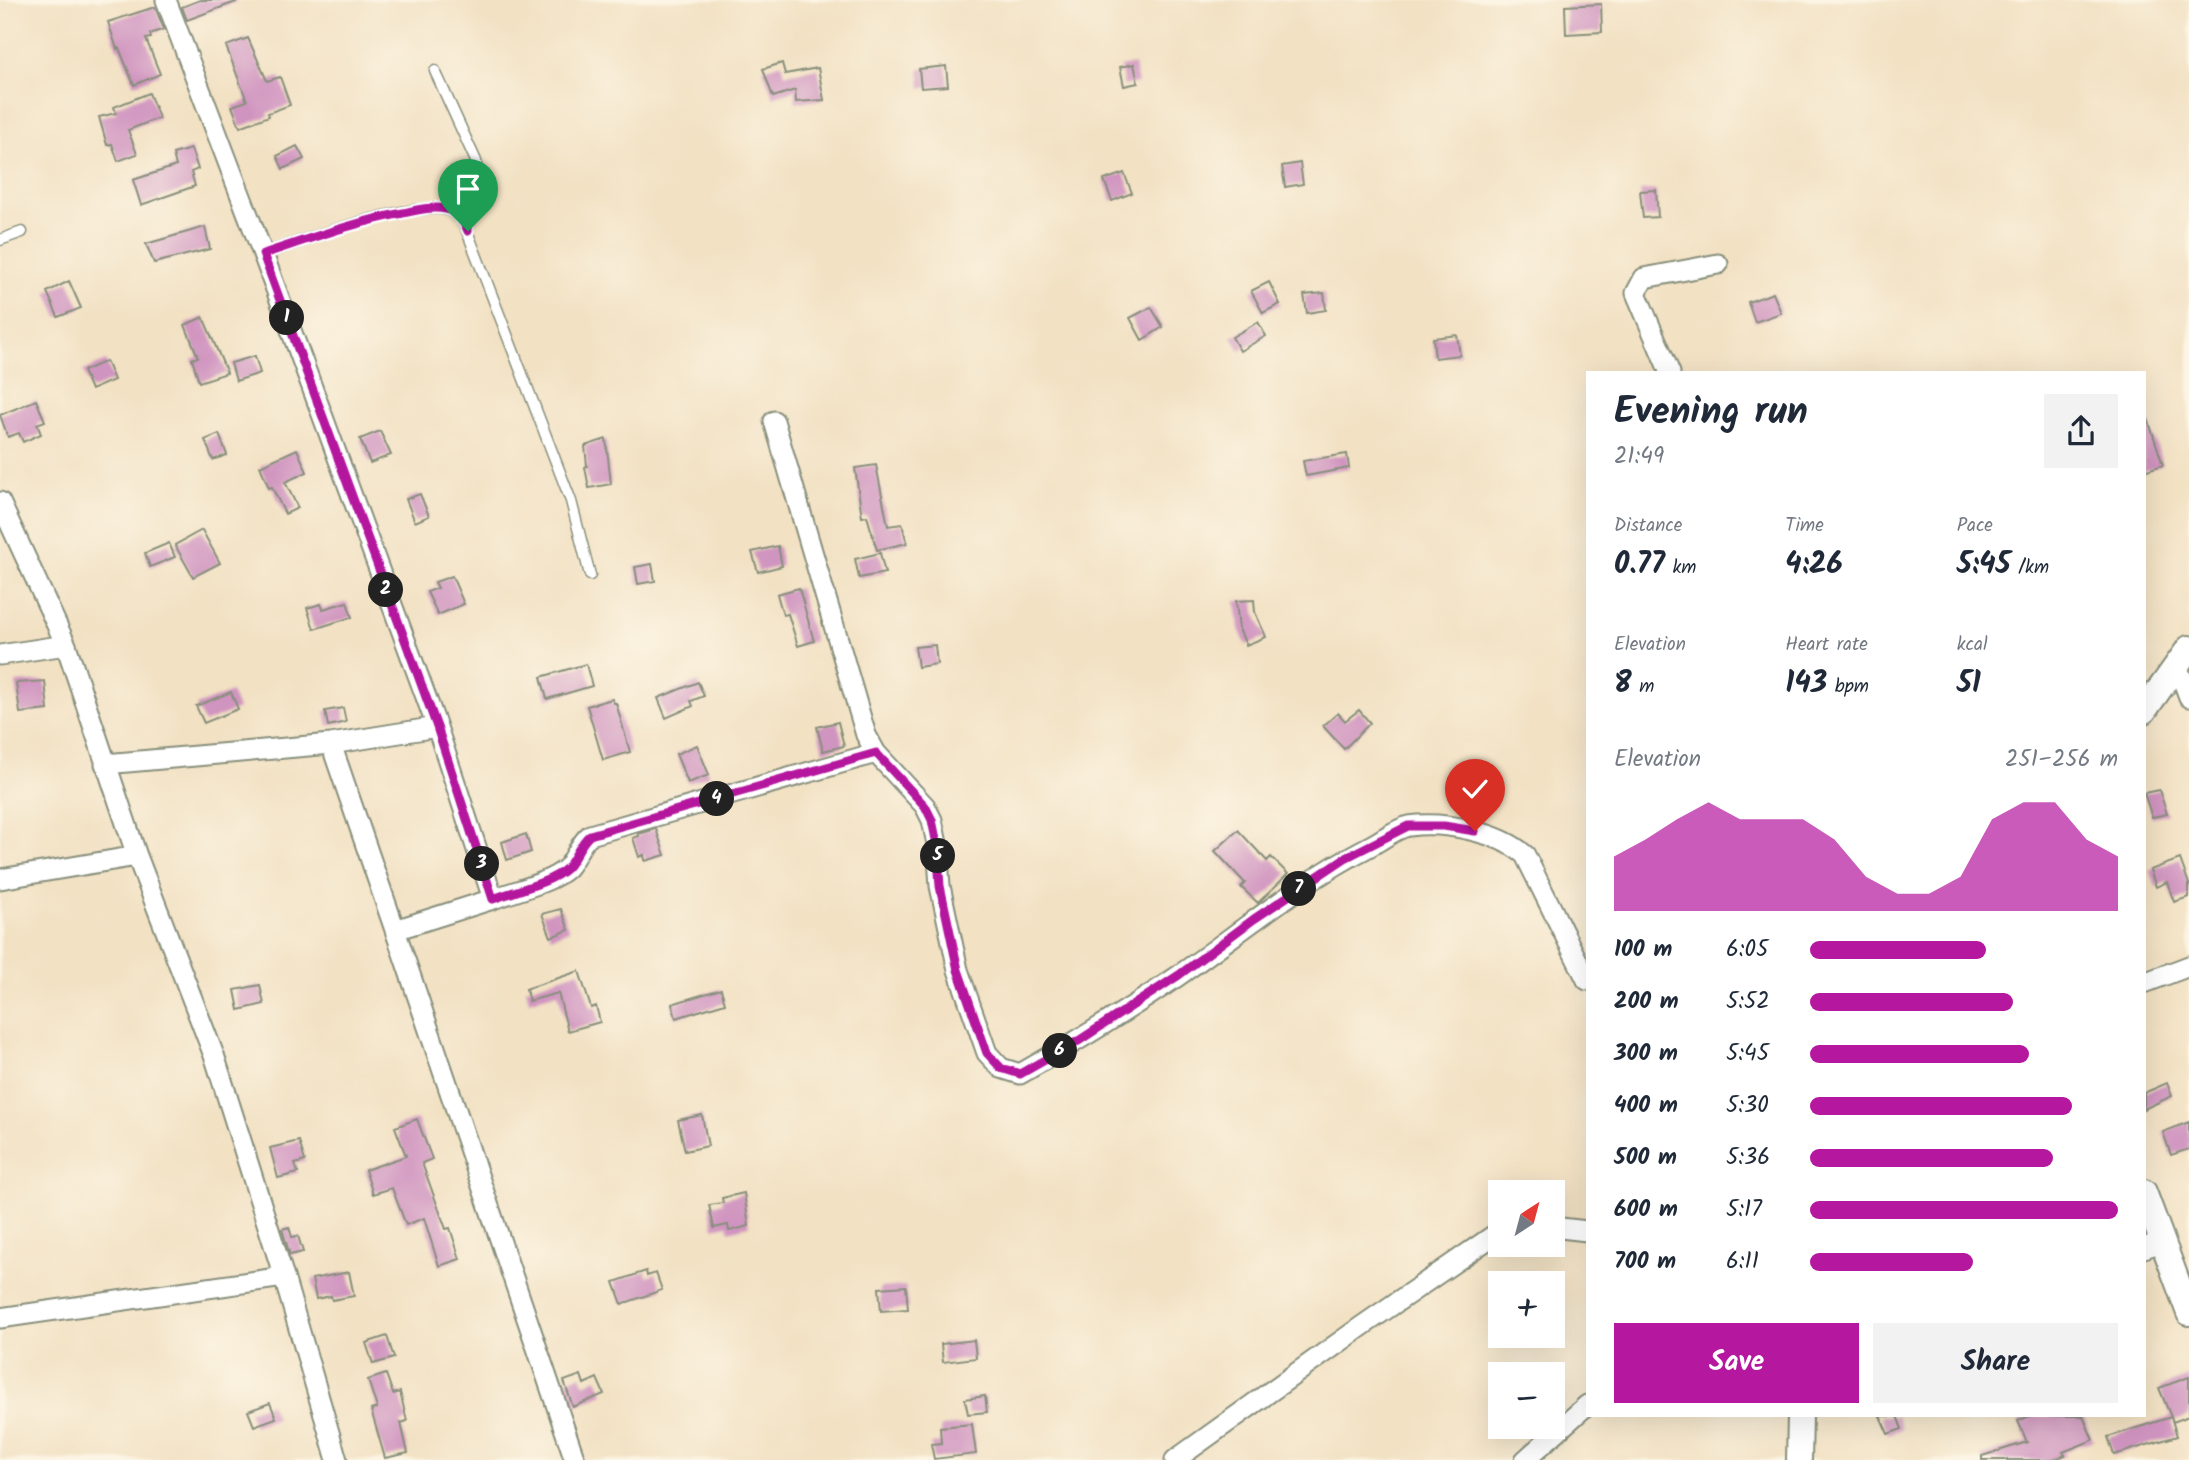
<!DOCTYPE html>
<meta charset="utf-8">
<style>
body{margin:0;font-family:Kalam,sans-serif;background:#f2f2f3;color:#1f2937;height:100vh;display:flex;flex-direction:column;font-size:26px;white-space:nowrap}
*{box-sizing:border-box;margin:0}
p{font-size:23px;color:#747a83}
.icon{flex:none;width:38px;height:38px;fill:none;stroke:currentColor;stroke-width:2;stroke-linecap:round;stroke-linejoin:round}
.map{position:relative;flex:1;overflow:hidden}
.drawer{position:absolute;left:1586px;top:371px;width:560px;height:1046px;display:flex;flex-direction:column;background:#fff;border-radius:0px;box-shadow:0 7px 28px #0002}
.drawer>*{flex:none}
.needle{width:46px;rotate:36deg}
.controls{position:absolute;left:1488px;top:1180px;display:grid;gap:14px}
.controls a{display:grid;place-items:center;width:77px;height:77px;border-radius:0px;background:#fff;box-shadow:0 7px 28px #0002;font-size:35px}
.pin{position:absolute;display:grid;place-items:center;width:60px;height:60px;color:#fff;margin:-72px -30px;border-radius:50% 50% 50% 0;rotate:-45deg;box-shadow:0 0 7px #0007}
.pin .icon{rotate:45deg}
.km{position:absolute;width:35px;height:35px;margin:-18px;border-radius:50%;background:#222;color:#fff;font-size:19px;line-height:35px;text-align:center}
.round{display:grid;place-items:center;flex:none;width:74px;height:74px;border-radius:0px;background:#f2f2f3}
.overview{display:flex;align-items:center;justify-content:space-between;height:119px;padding:0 28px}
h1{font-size:38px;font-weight:700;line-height:52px}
.metrics{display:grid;grid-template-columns:repeat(3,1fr);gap:10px;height:119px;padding:7px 28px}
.metrics div{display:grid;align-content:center}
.metrics b{font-size:30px;font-weight:700}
.metrics small{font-size:19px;font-weight:400}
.metrics p{font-size:19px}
.chart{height:196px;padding:14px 28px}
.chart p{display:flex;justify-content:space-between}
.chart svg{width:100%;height:126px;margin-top:7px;fill:#b5179e;opacity:.7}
.primary-button{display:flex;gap:14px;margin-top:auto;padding:14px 28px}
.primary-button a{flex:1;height:80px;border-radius:0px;background:#b5179e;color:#fff;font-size:28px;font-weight:700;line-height:80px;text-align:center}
.primary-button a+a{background:#f2f2f3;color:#1f2937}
ul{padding:0 28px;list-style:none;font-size:23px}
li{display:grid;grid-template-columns:112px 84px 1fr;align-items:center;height:52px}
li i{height:18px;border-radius:9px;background:#b5179e}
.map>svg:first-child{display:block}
</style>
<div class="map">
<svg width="2189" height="1460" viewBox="0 0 2189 1460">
<rect width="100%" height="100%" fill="#fcf5e5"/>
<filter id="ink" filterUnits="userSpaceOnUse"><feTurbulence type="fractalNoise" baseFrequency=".0143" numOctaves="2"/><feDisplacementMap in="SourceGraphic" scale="14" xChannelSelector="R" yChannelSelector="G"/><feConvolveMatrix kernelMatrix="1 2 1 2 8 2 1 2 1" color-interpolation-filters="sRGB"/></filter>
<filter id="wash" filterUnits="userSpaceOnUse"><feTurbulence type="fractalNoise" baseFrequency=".00686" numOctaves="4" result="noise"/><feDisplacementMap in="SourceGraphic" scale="28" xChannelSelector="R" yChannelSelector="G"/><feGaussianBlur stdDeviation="1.57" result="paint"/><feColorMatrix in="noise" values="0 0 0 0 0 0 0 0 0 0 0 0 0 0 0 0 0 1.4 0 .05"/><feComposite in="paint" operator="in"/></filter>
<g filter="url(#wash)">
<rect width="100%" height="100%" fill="#f2e1c3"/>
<g id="blocks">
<path fill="#d094c0" d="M200,0H236V2L187,20L182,7Z
M1601,4L1602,32L1566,34L1565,6Z
M155,7L164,29L150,34L151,38L146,39L160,74L134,85L119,48L117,49L108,22Z
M248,38L267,81L280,77L290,105L268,113L269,116L240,127L232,106L247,101L226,46Z
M782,63L785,74L818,68L824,100L796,102L795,90L773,97L763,69Z
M1134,64L1138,83L1124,86L1120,67Z
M946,66L948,86L921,88L919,69Z
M149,93L159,118L128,130L137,154L118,161L112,144L107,145L99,117L116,113L114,107Z
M297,146L304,159L283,169L277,156Z
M191,149L198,169L191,172L195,186L141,205L133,180L176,166L173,154Z
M1300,163L1303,184L1285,187L1282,166Z
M1124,173L1132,193L1112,201L1104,180Z
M1656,190L1658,217L1643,218L1640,191Z
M205,227L210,249L154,263L146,244Z
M69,281L81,308L58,317L47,292Z
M1269,282L1280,304L1263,313L1251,291Z
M1324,293L1326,310L1307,313L1304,295Z
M1773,293L1781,313L1755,322L1748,302Z
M1151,307L1163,327L1142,340L1130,318Z
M203,317L227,373L199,382L192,359L198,357L185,325Z
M1258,322L1266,336L1240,351L1232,337Z
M1457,335L1460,355L1435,358L1433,338Z
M255,356L260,373L236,381L231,363Z
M106,361L114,380L91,390L83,371Z
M36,400L45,421L37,424L41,434L23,442L19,433L8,437L0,415Z
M2147,416L2163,465L2144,471V417Z
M380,431L391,455L370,463L360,439Z
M219,434L227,455L213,460L205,440Z
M606,439L611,484L589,488L585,467L587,466L585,446Z
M297,449L307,472L285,482L298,508L285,514L272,487L269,488L260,466Z
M1347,454L1349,468L1306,476L1303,461Z
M876,465L888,526L902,524L907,543L877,550L867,516L862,517L855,468Z
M420,494L429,516L415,522L406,499Z
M202,530L220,563L193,577L175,545Z
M169,543L175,557L150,567L145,553Z
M778,546L782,566L758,572L752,552Z
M880,553L885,573L859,578L855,559Z
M652,564L655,581L638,584L635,567Z
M452,576L464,604L438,615L427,592L438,588L435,582Z
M799,588L814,641L798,646L788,614L783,615L777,594Z
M1254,600L1255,612L1266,637L1246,645L1239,629L1236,601Z
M347,602L352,617L314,629L307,608L321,604L323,609Z
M935,645L937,664L918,667L915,647Z
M586,664L592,686L547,699L541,677Z
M45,681L48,710L20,713L16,683Z
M698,682L704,696L691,701L693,706L666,718L658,698Z
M231,692L238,709L204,723L196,706Z
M612,699L614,703H616L630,752L603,760L587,706Z
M343,708L346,722L328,726L325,711Z
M1359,710L1370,723L1344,749L1323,726L1338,713L1345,721Z
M838,722L844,746L823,751L817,727Z
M697,745L709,775L688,783L676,754Z
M2159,790L2167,814L2152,817L2144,793Z
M656,829L665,855L645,861L644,855L639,857L633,838L639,836L638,834Z
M1238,830L1267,861L1271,857L1288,874L1258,903L1241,887L1245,883L1215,851Z
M526,834L531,852L507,860L502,842Z
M2180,859L2189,884V897L2174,902L2167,882L2156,887L2150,870Z
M561,909L569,930L551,937L542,914Z
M579,971L591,1008L596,1006L600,1022L568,1031L558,993L529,1001L526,989Z
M260,985L264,1004L239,1010L235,990Z
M721,989L725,1003L676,1018L672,1004Z
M2167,1083L2172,1096L2144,1109V1093Z
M702,1115L708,1146L685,1151L678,1120Z
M417,1119L432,1159L422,1163L446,1229L450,1228L460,1259L439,1266L424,1218L406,1225L392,1188L373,1194L365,1170L406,1156L395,1127Z
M2189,1122V1149L2171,1155L2163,1132Z
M299,1141L305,1161L295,1164L298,1173L278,1178L270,1148Z
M744,1193L749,1226L729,1231L728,1225L714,1228L709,1205L723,1203L722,1198Z
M289,1227L292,1237L298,1236L303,1252L290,1255L282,1229Z
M646,1271L647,1276L656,1273L662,1290L622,1304L614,1282Z
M349,1272L354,1296L332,1300L331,1296L316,1299L312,1279Z
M906,1286L908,1309L881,1311L879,1288Z
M387,1336L394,1358L373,1364L366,1343Z
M974,1340L976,1358L943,1362L941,1344Z
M386,1374L393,1394L400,1392L407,1421L401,1423L408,1453L385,1458L371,1410L377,1408L368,1380Z
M581,1375L584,1384L597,1378L604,1394L573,1407L564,1381Z
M2189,1377V1416L2173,1422L2159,1388Z
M985,1396L987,1412L968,1414L965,1399Z
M270,1403L276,1418L254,1426L248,1411Z
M1880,1416H1897L1902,1429L1888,1434Z
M2029,1416H2083L2093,1440L2063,1452L2065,1455L2053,1460H1982V1456L2027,1442L2018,1421Z
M2171,1417L2177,1436L2114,1455L2108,1437Z
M972,1424L976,1454L934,1459L931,1444L941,1443L940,1427Z"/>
</g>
</g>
<g filter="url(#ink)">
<use href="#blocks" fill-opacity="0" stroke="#888f7c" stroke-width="2"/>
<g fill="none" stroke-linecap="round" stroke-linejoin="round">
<g stroke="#888f7c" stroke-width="13">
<path id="service" d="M435,71L476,161C477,183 469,196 456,213
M0,240L22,232
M263,254C303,241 411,200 448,210C454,211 458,215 462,218L571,501L590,575"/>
</g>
<g stroke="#888f7c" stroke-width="23">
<path id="minor" d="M1670,373L1636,293L1644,278L1718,264
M0,502L66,645L137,856L215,1058L284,1277L337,1460
M0,655L66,645
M2177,665L2189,697
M331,744L395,930L493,899L437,727
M876,753L925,806L932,820L937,844L940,886L958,970L987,1053L1001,1068L1020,1074C1074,1043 1127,1011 1178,976C1242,931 1302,881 1372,845C1383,839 1397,828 1409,826C1444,821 1499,832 1525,855L1587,980
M105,764L331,744L437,727L263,254L166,0
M0,879L137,856
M493,899C514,891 551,883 567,868C576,858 579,844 590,835L876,753L866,735L774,421
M395,930L575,1460
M2144,983L2189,966
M1552,1227L1587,1231
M2144,1248L2163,1241
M0,1318L284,1277
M1175,1460L1362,1326L1500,1231
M1525,1460L1587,1405"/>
</g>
<g stroke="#888f7c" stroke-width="28">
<path id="tertiary" d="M2144,711L2189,648
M2144,1192L2189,1313
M1799,1460L1800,1416"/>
</g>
<use href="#service" stroke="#fff" stroke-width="10"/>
<use href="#minor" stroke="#fff" stroke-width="19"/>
<use href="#tertiary" stroke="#fff" stroke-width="24"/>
</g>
</g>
<g fill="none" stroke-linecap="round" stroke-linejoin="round" filter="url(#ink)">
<g stroke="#fff" stroke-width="14">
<path id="route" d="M468,231C464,221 458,212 446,209C432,206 417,210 403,213C355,222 309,239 263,254L437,727L493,899C514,891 551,883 567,868C576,858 579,844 590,835L876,753L925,806L932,820L937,844L940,886L958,970L987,1053L1001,1068L1020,1074L1080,1040L1179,975L1254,919L1345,858L1408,826H1444L1475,831"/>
</g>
<use href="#route" stroke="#b5179e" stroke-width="9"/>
</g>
</svg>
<div class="controls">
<a><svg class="needle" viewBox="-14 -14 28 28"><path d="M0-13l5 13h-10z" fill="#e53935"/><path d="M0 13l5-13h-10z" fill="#747a83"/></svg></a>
<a>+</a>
<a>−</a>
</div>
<div class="pin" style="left:468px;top:231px;background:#1e9e55"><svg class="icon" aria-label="arrive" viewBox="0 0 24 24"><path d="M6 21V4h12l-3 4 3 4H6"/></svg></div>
<div class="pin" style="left:1475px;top:831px;background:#d93025"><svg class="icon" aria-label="check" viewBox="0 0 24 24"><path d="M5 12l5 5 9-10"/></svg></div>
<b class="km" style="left:287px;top:318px">1</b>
<b class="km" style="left:386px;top:590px">2</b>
<b class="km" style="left:482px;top:864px">3</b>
<b class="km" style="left:717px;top:799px">4</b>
<b class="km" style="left:938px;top:856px">5</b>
<b class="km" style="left:1060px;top:1051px">6</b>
<b class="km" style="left:1299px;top:889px">7</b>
<section class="drawer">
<div class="overview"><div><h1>Evening run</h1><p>21:49</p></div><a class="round"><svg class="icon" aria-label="share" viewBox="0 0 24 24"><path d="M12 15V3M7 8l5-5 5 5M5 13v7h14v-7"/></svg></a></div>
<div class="metrics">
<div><p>Distance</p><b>0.77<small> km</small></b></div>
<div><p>Time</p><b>4:26</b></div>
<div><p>Pace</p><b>5:45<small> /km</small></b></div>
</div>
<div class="metrics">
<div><p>Elevation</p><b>8<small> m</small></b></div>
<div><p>Heart rate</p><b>143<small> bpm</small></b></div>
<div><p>kcal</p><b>51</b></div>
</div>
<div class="chart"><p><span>Elevation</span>251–256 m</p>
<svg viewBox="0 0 160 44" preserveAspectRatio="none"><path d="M0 44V25L10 19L20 12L30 6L40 12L50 12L60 12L70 19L80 32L90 38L100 38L110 32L120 12L130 6L140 6L150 19L160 25V44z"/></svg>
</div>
<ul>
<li><b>100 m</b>6:05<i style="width:57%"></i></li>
<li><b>200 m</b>5:52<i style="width:66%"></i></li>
<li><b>300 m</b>5:45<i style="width:71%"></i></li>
<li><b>400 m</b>5:30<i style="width:85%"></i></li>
<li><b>500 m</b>5:36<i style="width:79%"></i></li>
<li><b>600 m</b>5:17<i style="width:100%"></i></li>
<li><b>700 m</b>6:11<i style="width:53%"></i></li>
</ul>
<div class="primary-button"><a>Save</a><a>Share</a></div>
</section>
</div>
